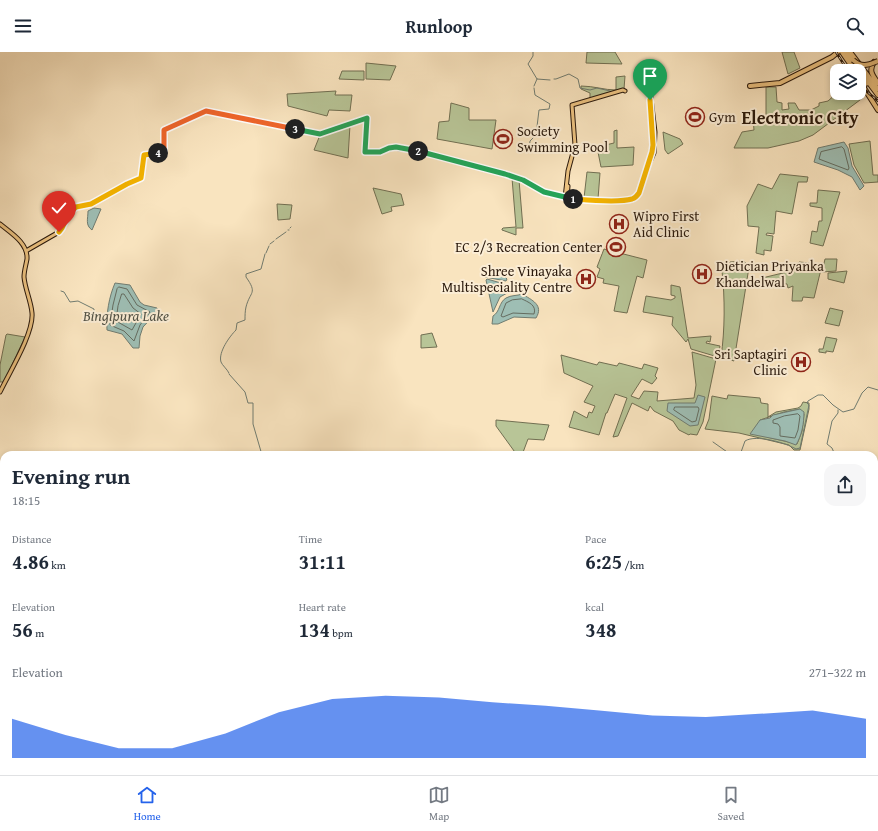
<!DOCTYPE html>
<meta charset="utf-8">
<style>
body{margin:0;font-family:"Gentium Book Plus",serif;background:#f6f6f7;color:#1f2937;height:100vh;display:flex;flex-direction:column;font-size:15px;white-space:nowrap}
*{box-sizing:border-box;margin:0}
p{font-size:13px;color:#747a83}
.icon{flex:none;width:22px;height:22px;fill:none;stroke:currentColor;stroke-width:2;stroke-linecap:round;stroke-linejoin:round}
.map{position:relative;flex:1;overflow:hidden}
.details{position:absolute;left:0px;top:399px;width:878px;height:324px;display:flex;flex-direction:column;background:#fff;border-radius:12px 12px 0 0;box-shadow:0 2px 6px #0003}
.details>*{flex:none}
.controls{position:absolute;left:830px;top:12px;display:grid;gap:8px}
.controls a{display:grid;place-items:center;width:36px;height:36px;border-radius:8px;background:#fff;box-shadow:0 2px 6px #0003;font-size:20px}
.pin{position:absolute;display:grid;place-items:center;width:34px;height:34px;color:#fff;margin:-41px -17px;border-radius:50% 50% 50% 0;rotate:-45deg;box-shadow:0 0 4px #0007}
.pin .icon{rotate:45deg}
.km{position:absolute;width:20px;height:20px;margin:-10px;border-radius:50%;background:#222;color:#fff;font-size:11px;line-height:20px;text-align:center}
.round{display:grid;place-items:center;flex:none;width:42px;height:42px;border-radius:12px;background:#f6f6f7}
.head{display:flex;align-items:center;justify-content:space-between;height:68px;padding:0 12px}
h1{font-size:22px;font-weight:700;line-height:30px}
.figures{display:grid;grid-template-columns:repeat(3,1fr);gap:6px;height:68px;padding:4px 12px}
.figures div{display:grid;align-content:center}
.figures b{font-size:20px;font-weight:700}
.figures small{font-size:11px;font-weight:400}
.figures p{font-size:11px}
.chart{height:112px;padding:8px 12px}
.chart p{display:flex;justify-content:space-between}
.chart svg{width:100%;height:72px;margin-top:4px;fill:#2563eb;opacity:.7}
header{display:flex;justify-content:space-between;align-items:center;height:52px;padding:0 12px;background:#fff;font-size:18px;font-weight:700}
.dock{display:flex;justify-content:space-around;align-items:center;height:56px;border-top:1px solid #e0e1e3;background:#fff;font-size:11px;color:#747a83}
.dock a{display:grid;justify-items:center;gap:2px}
.dock .current{color:#2563eb}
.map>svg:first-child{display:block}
</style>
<header><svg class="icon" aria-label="menu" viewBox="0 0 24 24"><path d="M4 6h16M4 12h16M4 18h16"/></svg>Runloop<svg class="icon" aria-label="search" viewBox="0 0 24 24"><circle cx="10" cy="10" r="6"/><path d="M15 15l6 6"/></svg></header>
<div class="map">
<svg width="878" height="723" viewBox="0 0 878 723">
<rect width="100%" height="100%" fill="#f9e4bf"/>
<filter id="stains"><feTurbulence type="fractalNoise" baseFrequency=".005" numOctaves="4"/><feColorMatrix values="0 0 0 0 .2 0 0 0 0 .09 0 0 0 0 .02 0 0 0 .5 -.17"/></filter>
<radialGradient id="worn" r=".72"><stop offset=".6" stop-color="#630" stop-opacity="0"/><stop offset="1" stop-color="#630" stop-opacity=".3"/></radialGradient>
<path fill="#b8c597" stroke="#716f52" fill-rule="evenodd" d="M587,0H615L622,12L586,11Z
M782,0H794L800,16L788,22Z
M366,11L396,14L390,28L366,27Z
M342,19H364V28L339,27Z
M625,24L624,37L590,47V41L581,37V34C594,34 604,38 616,38V25Z
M766,35H776L777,50L782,51V58L789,57L788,51H795L799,58H811L819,54V51L828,49L837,41H859V40L864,45L813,83L799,89L768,96H734L742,80L754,78L753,66L766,64Z
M336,39L335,43H352L350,59L329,58L327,64L288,54L287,42Z
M451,51L469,56V68H496L492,97L437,87L439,70L449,69Z
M350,73L348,106L314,98L320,83Z
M617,78V96L634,95L633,113L601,115L597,95L614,91V79Z
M663,80L680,87L683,92L668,102L665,98Z
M870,89L873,123H878V130L864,131L854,113L849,92Z
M587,120L600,121L598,147L584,146Z
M780,122L808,125L807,130H798L792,162L776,159L774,182L767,181L766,183L773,184L771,199L764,198V203L756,201L759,175L748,174L747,154L758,132L772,137Z
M512,126L519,128L523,176H516V183L502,178V177L503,176L516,175Z
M373,136L401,142L404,153L391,155L392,159L382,162Z
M818,138L840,140L823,194L810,191L812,179L817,180L819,169H822V156L810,154V151H817Z
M277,152L292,153L290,167L278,168Z
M604,197L647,208L643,226L637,224L627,261L614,259L619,234L603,231L604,227L597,225L600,217L597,215Z
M825,207H837L836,219L822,220Z
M744,209L749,215L734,309L721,305C725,278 725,246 722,219H730V210Z
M799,210L810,211V214L816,213V212L822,213L814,246L803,245L802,249H792L793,234L788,236L787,232L764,228L762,226L791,219L792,217H797Z
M847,219L844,231L828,227V221Z
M671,233L680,235L688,286L711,284L710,290L707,289L706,291L720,294L718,305L691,297L688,287L686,290L672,273L673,265L643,260L646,244L671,248L675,246V244L671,243Z
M830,256L843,259L839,274L825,271Z
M432,281L437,295L421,296V283Z
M7,282L25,285L4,330H0V313L6,283Z
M826,285L837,287L833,300L826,299V301L819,300V297H823Z
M692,300L716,307L703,370L697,383L690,382L689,383L679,378L673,369L654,359L650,354L648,359L632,351L618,384L613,385L627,346L615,342L607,361H606L599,383L569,375L574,359L587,366L589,360L592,361L595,354L584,350L593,334L564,321L561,303L597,313L599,310L617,314L619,311L642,317L644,312L658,316L655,324L657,326L652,332L642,327L631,344L639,347L644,339L658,340L657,349L694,346L696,333Z
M728,343L760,346L761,351L768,352V365L776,360L798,356L801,354L803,350L809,351V357L800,398H794L789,393L739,381L705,377L709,367L712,344L727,347ZM800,357L804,362L802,379L797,392L767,385L760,368L784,360Z
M496,368L549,373L544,388L528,387L522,403H517L496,374Z"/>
<path fill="#9ebeb4" stroke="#707c71" d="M844,90L848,96L852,114L864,134L860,138L852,125L838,118L814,110L818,96Z
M94,156L101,157L92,178C85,173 88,167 88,159Z
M491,216C498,216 502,222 507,227L506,229L485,225L483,220Z
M487,227L501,231L512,236L509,240L500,245L493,260L486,228Z
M115,231L130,233L140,250L144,253L157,256L158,259L143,275L140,284L139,296H133L122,282L107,278C106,262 109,245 115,231Z
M522,242C532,248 544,253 536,266L514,265L498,272H492L493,264C500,260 499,250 506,246C511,243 517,244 522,242Z
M698,343L705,345L698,373L690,374L667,359L668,351H695Z
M800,357L804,360C804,371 802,383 796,393L785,389L750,382L760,368L770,366L773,363Z"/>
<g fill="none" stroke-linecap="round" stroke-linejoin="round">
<path stroke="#646c60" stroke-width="1" d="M842,95L844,97L849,116L848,118L819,107L821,100Z
M119,235L127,237L137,253L150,260L140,273L134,289L124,279L110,273L113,253L117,237Z
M122,242H124L133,256L141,262L132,278L116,269L118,254Z
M522,247C528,250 537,253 534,262L513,261L503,265L501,264L506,251L512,248Z
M675,355H698L699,357L696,369L692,370L674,358Z
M798,362L800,364L798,378L795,386L780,384V375L778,372L773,371V368L784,364Z"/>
<path stroke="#707c71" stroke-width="1" d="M533,0V4L528,12L537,27L550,28
M554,27H556L569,22L578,27L580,36L590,38L597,36L610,39
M534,34L537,27
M529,98L530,89L536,83L539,58L549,57L550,52L535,43L534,36
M290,176L291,175
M288,178H289
M276,187L286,180
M270,192L274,189
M266,201L269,194
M61,239L64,240L70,250L78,249L94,257V262L96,263L107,265
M229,321C227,317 222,313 221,310C218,300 230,284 236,278L237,271L245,268C245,264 245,259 246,255C250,239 258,242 246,225V222L261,217L265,202
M229,322L245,340L248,351H253V372L262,403
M713,390L730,402L735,403
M740,403L745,389C756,382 786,391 796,397L800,396L809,353L807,351L808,349L818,343H823L833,353L843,360L854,357L862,341L868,335L878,338
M835,403L832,396L827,392L832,369L838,361V358"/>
<g stroke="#2a190c" stroke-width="5">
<path id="major" d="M650,48L653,78
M565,146L568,119L575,93L572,53L623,38L625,39
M567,146L568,134
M0,172C11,181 28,191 27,207C26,213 24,219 24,225C25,237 31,249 32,261C34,281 9,321 0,340
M26,199L59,180L69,161L76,155L91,153L127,132L141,126L144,103L163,100L164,78L206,59L320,82L367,66L365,100H381L392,96L412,98L505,122L526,130L544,140L569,146L597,148H630L636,145L639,141L644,123L654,101L655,80L650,38
M0,480L4,482
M874,570L878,568
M62,723V719
M710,723L712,719"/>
</g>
<g stroke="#2a190c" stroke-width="6">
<path id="highway" d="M842,0L855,19
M846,0L878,43
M850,0L878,37
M874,10C868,19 873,24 878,31
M859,24L863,28L867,29
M869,31L864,32V36L878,58
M750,34L780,31L832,5L838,0"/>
</g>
<use href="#major" stroke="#ecc280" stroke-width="3"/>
<use href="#highway" stroke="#ecc280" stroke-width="4"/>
<g stroke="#2a190c" stroke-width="2.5">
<path id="rail" d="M836,0L848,19
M859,33L878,49"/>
</g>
<use href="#rail" stroke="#fbedd5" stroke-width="1" stroke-dasharray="3" stroke-linecap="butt"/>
<g stroke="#2a190c" stroke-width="6" stroke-linecap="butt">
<path id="highway-bridge" d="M853,8C862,16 868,13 878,9"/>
</g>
<use href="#highway-bridge" stroke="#ecc280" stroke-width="4"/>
</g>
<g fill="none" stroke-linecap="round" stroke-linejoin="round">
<g stroke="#fff" stroke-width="8">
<path id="split-1" d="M573,147C587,148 619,151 632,147C635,146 637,144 639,141L652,100L653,93L650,48"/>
</g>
<g stroke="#fff" stroke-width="8">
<path id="split-2" d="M418,99L505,122L523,128L544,140L573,147"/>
</g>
<g stroke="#fff" stroke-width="8">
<path id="split-3" d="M295,77L320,82L367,66L365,100H380L389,96L396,95L418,99"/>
</g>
<g stroke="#fff" stroke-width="8">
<path id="split-4" d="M158,101L163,100L164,98V78L206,59L295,77"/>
</g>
<g stroke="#fff" stroke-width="8">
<path id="split-5" d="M59,180L62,176L69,161L76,155L91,152L127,132L141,126L144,103L158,101"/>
</g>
<use href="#split-1" stroke="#f5b400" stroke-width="5"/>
<use href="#split-2" stroke="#22a559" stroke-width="5"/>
<use href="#split-3" stroke="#22a559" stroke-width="5"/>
<use href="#split-4" stroke="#f0652b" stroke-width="5"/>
<use href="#split-5" stroke="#f5b400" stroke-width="5"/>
</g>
<defs>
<g id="stadium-ring" transform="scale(1)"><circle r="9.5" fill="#fbedd5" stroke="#8f2418" stroke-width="1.5"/><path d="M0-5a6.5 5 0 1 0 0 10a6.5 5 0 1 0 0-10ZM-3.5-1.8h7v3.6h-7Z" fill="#8f2418"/></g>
<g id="hospital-ring" transform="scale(1)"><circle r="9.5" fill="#fbedd5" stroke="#8f2418" stroke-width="1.5"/><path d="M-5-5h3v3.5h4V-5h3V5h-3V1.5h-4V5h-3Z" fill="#8f2418"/></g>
</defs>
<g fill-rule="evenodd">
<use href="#stadium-ring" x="695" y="65"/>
<use href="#stadium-ring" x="503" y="87"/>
<use href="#hospital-ring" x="619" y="172"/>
<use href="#stadium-ring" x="616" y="195"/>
<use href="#hospital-ring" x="702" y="222"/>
<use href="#hospital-ring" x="586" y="227"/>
<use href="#hospital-ring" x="801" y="310"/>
</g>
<g text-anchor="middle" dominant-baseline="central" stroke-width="4" stroke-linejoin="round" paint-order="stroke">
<g font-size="14" fill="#2a190c" stroke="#fbedd5" text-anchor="start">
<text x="709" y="65">Gym</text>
<text x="517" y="79">Society<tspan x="517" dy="16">Swimming Pool</tspan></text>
<text x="633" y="164">Wipro First<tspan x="633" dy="16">Aid Clinic</tspan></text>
<text x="602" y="195" text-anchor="end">EC 2/3 Recreation Center</text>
<text x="716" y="214">Dietician Priyanka<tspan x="716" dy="16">Khandelwal</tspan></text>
<text x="572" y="219" text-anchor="end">Shree Vinayaka<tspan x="572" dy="16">Multispeciality Centre</tspan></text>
<text x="787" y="302" text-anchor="end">Sri Saptagiri<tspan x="787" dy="16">Clinic</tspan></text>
</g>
<g font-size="15" font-style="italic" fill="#535347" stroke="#fbedd5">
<text x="126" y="263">Bingipura Lake</text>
</g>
<g font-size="18" font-weight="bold" fill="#2a190c" stroke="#fbedd5">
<text x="800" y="65">Electronic City</text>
</g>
</g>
<rect width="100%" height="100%" filter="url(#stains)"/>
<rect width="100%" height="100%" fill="url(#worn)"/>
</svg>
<div class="controls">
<a><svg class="icon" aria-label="layers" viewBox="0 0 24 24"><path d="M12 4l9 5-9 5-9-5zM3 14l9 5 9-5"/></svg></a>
</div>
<div class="pin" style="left:650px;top:48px;background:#1e9e55"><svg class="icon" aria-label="arrive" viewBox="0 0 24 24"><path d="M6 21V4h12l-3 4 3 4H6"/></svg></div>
<div class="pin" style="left:59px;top:180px;background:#d93025"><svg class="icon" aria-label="check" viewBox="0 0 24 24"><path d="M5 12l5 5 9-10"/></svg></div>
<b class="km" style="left:573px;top:147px">1</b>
<b class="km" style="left:418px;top:99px">2</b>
<b class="km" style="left:295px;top:77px">3</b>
<b class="km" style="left:158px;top:101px">4</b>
<section class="details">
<div class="head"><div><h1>Evening run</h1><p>18:15</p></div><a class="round"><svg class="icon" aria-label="share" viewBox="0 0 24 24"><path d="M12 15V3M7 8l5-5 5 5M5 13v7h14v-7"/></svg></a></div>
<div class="figures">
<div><p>Distance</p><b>4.86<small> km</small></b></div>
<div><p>Time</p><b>31:11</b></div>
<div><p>Pace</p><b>6:25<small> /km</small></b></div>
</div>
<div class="figures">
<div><p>Elevation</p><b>56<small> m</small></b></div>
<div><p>Heart rate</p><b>134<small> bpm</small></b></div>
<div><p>kcal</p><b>348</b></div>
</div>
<div class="chart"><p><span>Elevation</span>271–322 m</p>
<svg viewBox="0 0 160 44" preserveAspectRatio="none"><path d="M0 44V20L10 30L20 38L30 38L40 29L50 16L60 8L70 6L80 7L90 10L100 12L110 15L120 18L130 19L140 17L150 15L160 20V44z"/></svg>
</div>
</section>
</div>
<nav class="dock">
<a class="current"><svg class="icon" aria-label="home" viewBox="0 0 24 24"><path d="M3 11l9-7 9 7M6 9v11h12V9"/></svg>Home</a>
<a><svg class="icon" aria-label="map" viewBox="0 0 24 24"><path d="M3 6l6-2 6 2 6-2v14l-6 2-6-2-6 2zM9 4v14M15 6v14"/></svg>Map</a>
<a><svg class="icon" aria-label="saved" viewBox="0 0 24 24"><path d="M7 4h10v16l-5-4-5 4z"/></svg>Saved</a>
</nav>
